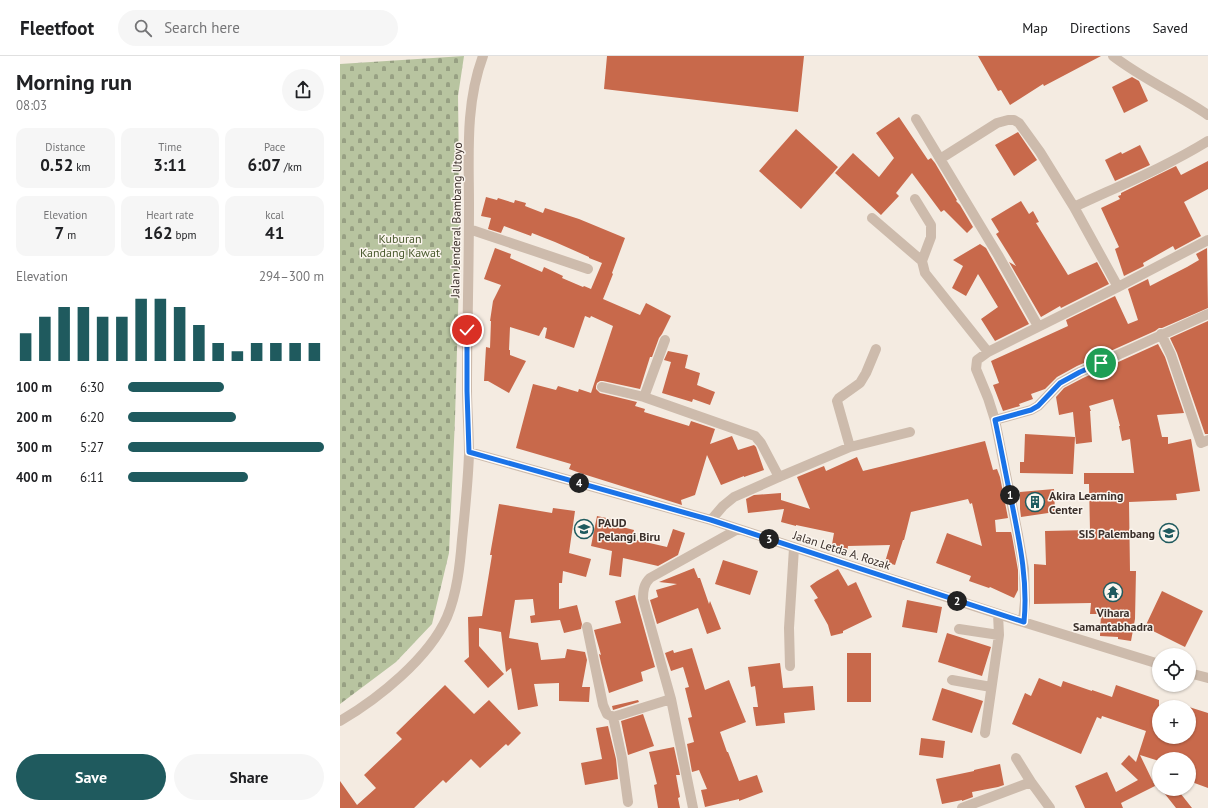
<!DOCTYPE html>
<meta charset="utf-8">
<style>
body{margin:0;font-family:"PT Sans",sans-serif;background:#f6f6f6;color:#202124;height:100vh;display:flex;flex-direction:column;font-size:15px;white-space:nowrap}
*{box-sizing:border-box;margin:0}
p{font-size:13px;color:#757577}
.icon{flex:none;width:22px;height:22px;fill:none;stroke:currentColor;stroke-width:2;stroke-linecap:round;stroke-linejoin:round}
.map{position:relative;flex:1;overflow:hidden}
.sheet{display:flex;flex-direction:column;background:#fff;width:340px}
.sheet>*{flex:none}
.fabs{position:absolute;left:812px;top:592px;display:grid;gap:8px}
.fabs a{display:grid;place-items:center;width:44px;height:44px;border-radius:50%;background:#fff;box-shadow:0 1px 3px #0004;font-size:20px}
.pin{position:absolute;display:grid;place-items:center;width:34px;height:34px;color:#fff;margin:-17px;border:2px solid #fff;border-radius:50%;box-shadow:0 1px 4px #0007}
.km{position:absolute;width:20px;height:20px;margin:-10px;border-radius:50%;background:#222;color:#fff;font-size:11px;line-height:20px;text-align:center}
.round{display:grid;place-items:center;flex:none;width:42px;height:42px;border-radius:21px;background:#f6f6f6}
.head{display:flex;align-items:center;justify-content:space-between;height:68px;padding:0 16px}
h1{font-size:22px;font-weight:700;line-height:30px}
.figures{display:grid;grid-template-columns:repeat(3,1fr);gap:6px;height:68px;padding:4px 16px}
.figures div{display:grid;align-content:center;border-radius:10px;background:#f6f6f6;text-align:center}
.figures b{font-size:17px;font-weight:700}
.figures small{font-size:11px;font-weight:400}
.figures p{font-size:11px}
.chart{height:112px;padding:8px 16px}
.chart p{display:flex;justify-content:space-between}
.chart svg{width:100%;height:72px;margin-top:4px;stroke:#1f5a5e;stroke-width:6}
.cta{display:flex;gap:8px;margin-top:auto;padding:8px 16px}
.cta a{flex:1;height:46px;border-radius:24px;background:#1f5a5e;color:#fff;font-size:16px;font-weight:700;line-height:46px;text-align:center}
.cta a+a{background:#f6f6f6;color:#202124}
ul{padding:0 16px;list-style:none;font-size:13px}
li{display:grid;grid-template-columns:64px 48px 1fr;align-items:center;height:30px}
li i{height:10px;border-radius:5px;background:#1f5a5e}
header{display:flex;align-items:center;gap:24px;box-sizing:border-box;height:56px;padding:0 20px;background:#fff;border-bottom:1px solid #e0e0e0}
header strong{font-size:19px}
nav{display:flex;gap:22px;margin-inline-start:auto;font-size:14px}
.search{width:280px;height:36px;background:#f6f6f6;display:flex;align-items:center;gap:10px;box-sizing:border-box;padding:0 14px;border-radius:22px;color:#757577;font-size:15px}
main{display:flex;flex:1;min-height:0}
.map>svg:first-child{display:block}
</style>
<header>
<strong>Fleetfoot</strong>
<div class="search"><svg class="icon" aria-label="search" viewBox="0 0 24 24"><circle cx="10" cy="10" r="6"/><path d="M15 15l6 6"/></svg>Search here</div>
<nav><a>Map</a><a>Directions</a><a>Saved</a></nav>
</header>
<main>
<section class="sheet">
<div class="head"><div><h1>Morning run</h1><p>08:03</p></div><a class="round"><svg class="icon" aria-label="share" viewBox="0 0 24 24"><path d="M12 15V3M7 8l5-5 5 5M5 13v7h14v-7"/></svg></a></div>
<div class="figures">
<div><p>Distance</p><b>0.52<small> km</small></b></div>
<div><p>Time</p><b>3:11</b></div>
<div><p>Pace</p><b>6:07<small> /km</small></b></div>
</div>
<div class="figures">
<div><p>Elevation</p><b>7<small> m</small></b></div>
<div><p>Heart rate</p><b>162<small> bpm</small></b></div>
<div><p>kcal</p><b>41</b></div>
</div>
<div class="chart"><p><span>Elevation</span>294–300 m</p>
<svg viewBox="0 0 160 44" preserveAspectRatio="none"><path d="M5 44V27M15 44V17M25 44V11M35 44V11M45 44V17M55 44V17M65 44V6M75 44V6M85 44V11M95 44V22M105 44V33M115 44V38M125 44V33M135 44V33M145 44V33M155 44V33"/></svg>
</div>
<ul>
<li><b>100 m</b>6:30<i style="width:49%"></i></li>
<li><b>200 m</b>6:20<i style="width:55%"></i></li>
<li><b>300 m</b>5:27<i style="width:100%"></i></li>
<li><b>400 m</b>6:11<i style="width:61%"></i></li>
</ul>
<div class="cta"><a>Save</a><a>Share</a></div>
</section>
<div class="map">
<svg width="868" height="752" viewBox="0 0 868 752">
<defs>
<pattern id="cemetery-stones" width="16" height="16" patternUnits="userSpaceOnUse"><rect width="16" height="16" fill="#b8c4a0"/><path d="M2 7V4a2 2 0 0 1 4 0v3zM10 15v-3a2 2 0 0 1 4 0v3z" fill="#97a083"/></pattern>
</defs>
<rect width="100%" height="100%" fill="#f4ebe1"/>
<path fill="url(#cemetery-stones)" d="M124,0L118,40L120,189L115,363L109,497L92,568L56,606L0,648V8Z"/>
<path fill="#c8694b" d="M267,0H464L458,56L264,33Z
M638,0H761L704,30L703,28L670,49L661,34L658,35Z
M792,21L799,25L808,45L784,57L772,31Z
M559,61L588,104L591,102L595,107L617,144L616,145L620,149L633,171L627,177L604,154L601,156L572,117L556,137L559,140L541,159L495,117L513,97L539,121L554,102L536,77Z
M456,73L498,111L461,153L419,115Z
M678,76L697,104L674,120L655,89Z
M800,89L810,109L775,125L765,104L781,96L782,98Z
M868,105V133L844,146L861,180L835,194L833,190L803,207L804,210L784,220L775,193L779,191L761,152L780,143L778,140L781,139V137L836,110L841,119Z
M146,141L157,144L158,142L174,147L175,144L186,147L185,150L203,157L205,152L239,163L285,182L272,217L273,218L263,243L300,259L306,247L331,260L322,278L319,282L312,301H310L300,333L263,325H260L257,327L256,330V333L260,337L297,346L295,350L305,353L304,356L349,370L351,365L375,373L370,388L392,380L398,394L414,389L416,391L424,414L404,421V420L381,429L367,399L355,439L341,444L342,449L240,417L229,413L231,408L176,392L193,328L216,334L218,330L238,336L239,333L251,337L273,270L251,260L250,262L245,260L234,292L205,282L207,272L204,271L199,280L170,271L169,294H170V299L186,305L169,337L148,325H144L146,291L150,292L151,265H150L153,245L161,229L144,223L155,192L171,198L170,202L202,216L204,211L223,220L222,222L243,231L244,230L251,233L262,207L249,202V201L215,186L192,177L191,180L164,170L161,177L148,173L151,162L141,160Z
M681,145L689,158L693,155L699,166L696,167L728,219L757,206L769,228L721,252L720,250L701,261L669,206L676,210L656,178L659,176L651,163Z
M640,188L646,192L689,268L655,285L641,263L658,251L638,218L626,240L612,232L623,210L613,204Z
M867,192L868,252L822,272H819L815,275L737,310L717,321L705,333L691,338L693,343L679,348L680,350L663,355L653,329L659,327L651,305L728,270L726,264L775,240L788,268L798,264L788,233L808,223L810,230L847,211L859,204L856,198Z
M868,265V378H865L837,297L830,282Z
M818,288L825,301L844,357L817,359L822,381H828V388L851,383L860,435L836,438L837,444L789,446L790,515H796L795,563L791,585L778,583V581L760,580L761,558H750L751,547L694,548V508L706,509L705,475L750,474L749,428H744V417H794L790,383L782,385L779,370H780L773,343L749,350L751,355H750L752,386L736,388L733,356L719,359L716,341L724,332L743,322Z
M328,295L348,299L345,312L360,317L357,329L375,336L370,349L353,343L352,346L322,337L331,306L324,304Z
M685,378L735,381L733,418L680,417V406H684Z
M645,385L653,414L657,413L660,421L668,462L655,464L656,476H671L672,480L678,514V534L674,542L650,531L649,532L629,525L631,520L596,507L607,477L642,490L632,447L630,448L628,443L571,456L564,484H563L555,509L545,506L550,489L508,490L507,497L491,494L494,477L456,469V470L441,466L444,453L408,457L406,443L414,439L441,437V444L470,453L457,421L484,410L486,415L517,401L523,415Z
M714,433L715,456L681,461L680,453V436Z
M159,448L212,457L213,452L235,455L229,497L251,503L246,521L223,515L222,527H219V553L237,549L242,568L241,573L224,577L220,564L191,567L190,560L195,559L193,543L175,544L169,582L198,587L201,604L225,602L227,593L245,596L247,604L242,631H250L249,646L219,645V627L194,628L198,650L178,654L171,612L166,616L161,576L139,572V590L164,618L148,632L124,605L129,601L128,561L142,560L152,499H150Z
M257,460L271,463L270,468L294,474L292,483L327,491L333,473L345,477L338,499L318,510L283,502L281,521L269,519L272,495L251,490Z
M383,504L418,515L410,539L375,528Z
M354,512L358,522H360L369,548L370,545L381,573L367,578L358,552L317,568L310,544L318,541L316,534L337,528L319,526Z
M498,513L508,530L516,526L532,561L503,575V577L491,580L488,569L474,544L478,542L470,530L477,525Z
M822,535L863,555L845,591L805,571Z
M295,539L315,611L301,616L303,625L269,637L261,607L259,598L261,599L254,574L281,567L275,545Z
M567,544L602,551L597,577L562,571Z
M607,577L651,591L642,620L598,606Z
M352,592L365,634L389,624L406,666L380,676L387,696H388L399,725L417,719L423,736L399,745V743L365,751L361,734L367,733L359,714L352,716L347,688L354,686L348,662L352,661L345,632L349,631L343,611L331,615L325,597L333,594L334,597Z
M507,597H531V646H507Z
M440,607L443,632L473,630L475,654L444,657L445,667L416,670L413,651H418L415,630L411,631L408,611Z
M699,622L721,631L723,625L752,635V634L772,641L776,629L819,644V681H849V651L868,657V732L849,725V703H819V705L800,699L815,730L781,747L783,752H745L735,730L767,716L776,736L798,724L781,708L789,699L796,706L806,675L762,660L761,663L757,661L741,698L672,668L685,637L691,640Z
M105,629L134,658L149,644L181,677L168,690L166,688L140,712L131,703L106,727L103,724L74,752H0V725L17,749L36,732L24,719L62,683L56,677Z
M602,632L643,645L632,677L592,664Z
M298,644L299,646L273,654L272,650Z
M303,658L314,690L288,699L281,665Z
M268,670L276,703L278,723L245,729L241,707L262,703L256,672Z
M581,682L605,685L603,702L579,699Z
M334,691L340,719H336L340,741L338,742L340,752H318L314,729L317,728L309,696Z
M660,708L664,729L658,731L632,736L633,741L622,745V744L602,748L596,723L634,715V714Z
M821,733H837L852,752H836Z"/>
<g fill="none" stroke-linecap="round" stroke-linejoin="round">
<path stroke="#cdbbac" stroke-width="10" d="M773,0C803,23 837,38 868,59
M576,63L658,199L698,270
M600,103L657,67L668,64H674L679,67L700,96L734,151L778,231
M575,143L591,169V181L582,205L585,217L648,296
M734,151C779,130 826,111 868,85
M532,162L582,205
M129,173L248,213
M821,278L831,299L861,387L868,384
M262,331L304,341L415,380L421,387L439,421
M304,341L325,284
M655,364L691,354L698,350L720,327L740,316L868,258
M510,391L497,345L499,342L520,327L526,317L536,293
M129,396L371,464L683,566L819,608
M371,464L383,450L394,441L439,421L510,391L570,376
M683,566L685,545L684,513L678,479L655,364L648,342L636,313L637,304L648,296L778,231L868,184
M247,571L263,649L267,658L273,661
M619,573L659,579
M450,610L449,572L454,492
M849,617L868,622
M612,624L651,631
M0,665C38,643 89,602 107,561C117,537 120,509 122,484C125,455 128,426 129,398C129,376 127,354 127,333C127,272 129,211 129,149C129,99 125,48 143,0
M645,677L659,579L658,558
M676,702L691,726
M288,746L282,702L273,661L331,643
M353,752L331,643L303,543C303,534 304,528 310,522L398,473
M622,752L691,726L710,752"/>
</g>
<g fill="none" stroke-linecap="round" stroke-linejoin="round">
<g stroke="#fff" stroke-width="8">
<path id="route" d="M127,274V335L129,396L371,464L684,566C688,526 680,488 672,448C666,420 661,392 655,364L691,354L698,350L720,327L740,316L761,307"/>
</g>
<use href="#route" stroke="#1a73e8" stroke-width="5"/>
</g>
<defs>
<g id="building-ring" transform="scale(1)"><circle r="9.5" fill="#fbf5ee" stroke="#1f5a5e" stroke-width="1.5"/><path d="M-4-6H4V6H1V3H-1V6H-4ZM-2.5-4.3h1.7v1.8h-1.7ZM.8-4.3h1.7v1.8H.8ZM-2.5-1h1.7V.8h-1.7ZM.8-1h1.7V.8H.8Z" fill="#1f5a5e"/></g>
<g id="school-ring" transform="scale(1)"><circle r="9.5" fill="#fbf5ee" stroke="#1f5a5e" stroke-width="1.5"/><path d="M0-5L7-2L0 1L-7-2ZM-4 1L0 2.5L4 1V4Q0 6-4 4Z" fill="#1f5a5e"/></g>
<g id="temple-ring" transform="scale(1)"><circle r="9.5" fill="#fbf5ee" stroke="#1f5a5e" stroke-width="1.5"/><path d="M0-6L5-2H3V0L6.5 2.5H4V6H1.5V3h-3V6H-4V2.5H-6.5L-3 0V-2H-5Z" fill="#1f5a5e"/></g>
</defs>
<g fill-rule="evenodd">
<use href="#building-ring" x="695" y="446"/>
<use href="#school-ring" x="244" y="473"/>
<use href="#school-ring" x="829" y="477"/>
<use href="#temple-ring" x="773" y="536"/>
</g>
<g text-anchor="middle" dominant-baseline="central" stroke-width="3" stroke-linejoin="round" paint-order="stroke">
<g font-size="12" fill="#3b302b" stroke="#fbf5ee">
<text transform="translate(116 164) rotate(-89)">Jalan Jenderal Bambang Utoyo</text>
<text transform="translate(502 494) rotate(18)">Jalan Letda A. Rozak</text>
</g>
<g font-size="12" fill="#4a5a2e" stroke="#fbf5ee">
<text x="60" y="182">Kuburan<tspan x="60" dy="14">Kandang Kawat</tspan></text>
</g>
<g font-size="12" font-weight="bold" fill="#3b302b" stroke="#fbf5ee" text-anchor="start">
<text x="709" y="439">Akira Learning<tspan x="709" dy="14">Center</tspan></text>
<text x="258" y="466">PAUD<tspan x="258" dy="14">Pelangi Biru</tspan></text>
<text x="815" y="477" text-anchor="end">SIS Palembang</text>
<text x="773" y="556" text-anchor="middle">Vihara<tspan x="773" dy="14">Samantabhadra</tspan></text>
</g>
</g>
</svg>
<div class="fabs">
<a><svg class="icon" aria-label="locate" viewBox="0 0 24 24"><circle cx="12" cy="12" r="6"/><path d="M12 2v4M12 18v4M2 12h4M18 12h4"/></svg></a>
<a>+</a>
<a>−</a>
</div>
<div class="pin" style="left:761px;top:307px;background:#1e9e55"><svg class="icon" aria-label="arrive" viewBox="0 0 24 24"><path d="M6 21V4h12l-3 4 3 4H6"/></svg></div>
<div class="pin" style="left:127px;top:274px;background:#d93025"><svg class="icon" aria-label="check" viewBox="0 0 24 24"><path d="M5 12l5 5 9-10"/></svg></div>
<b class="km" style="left:670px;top:439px">1</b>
<b class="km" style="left:617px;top:545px">2</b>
<b class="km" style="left:429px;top:483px">3</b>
<b class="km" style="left:239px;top:427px">4</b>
</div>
</main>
